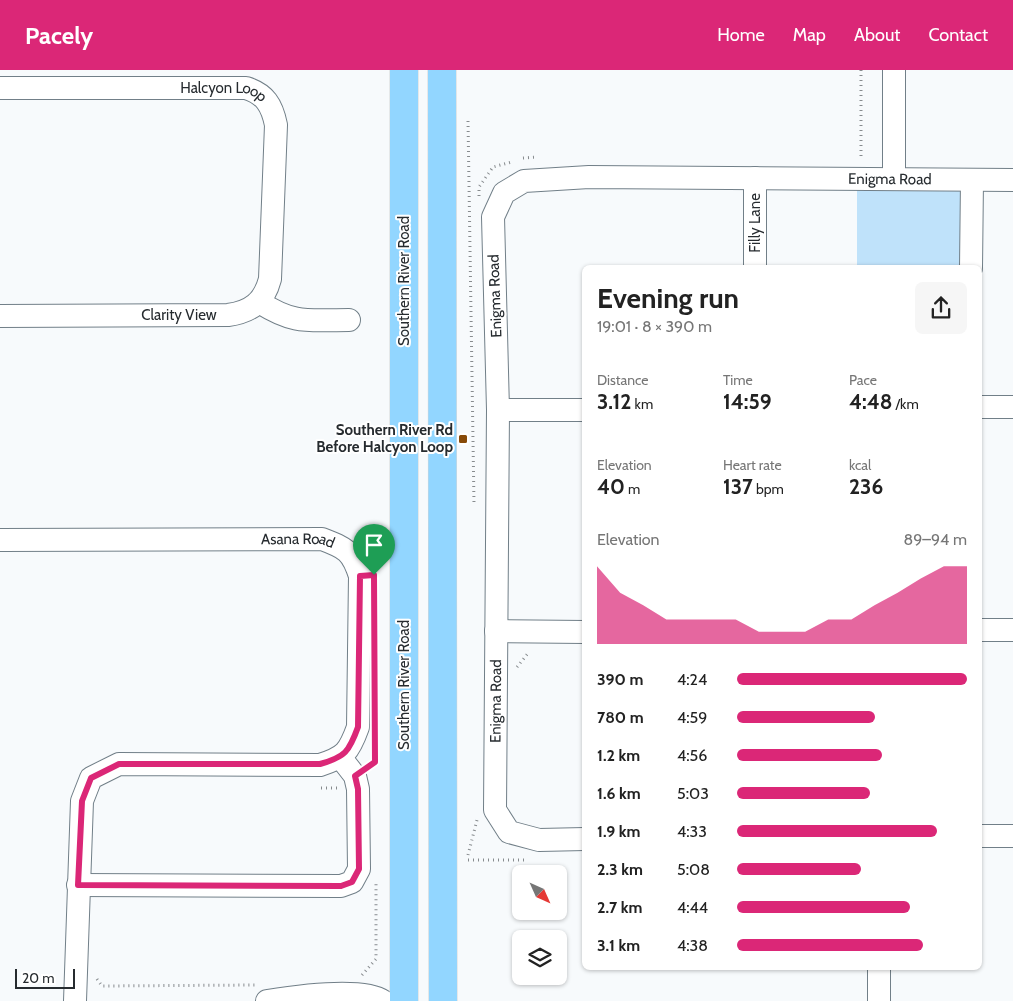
<!DOCTYPE html>
<meta charset="utf-8">
<style>
body{margin:0;font-family:Cabin,sans-serif;background:#f6f6f6;color:#222;height:100vh;display:flex;flex-direction:column;font-size:19px;white-space:nowrap}
*{box-sizing:border-box;margin:0}
p{font-size:16px;color:#767676}
.icon{flex:none;width:28px;height:28px;fill:none;stroke:currentColor;stroke-width:2;stroke-linecap:round;stroke-linejoin:round}
.map{position:relative;flex:1;overflow:hidden}
.sheet{position:absolute;left:582px;top:195px;width:400px;height:705px;display:flex;flex-direction:column;background:#fff;border-radius:8px;box-shadow:0 1px 4px #0004}
.sheet>*{flex:none}
.needle{width:32px;rotate:135deg}
.buttons{position:absolute;left:512px;top:795px;display:grid;gap:10px}
.buttons a{display:grid;place-items:center;width:55px;height:55px;border-radius:8px;background:#fff;box-shadow:0 1px 4px #0004;font-size:25px}
.scale{position:absolute;left:15px;bottom:12px;width:60px;box-sizing:border-box;padding-left:5px;border:2px solid #262b2f;border-top:0;font-size:14px;line-height:18px;white-space:nowrap;color:#262b2f;-webkit-text-stroke:4px #fff;paint-order:stroke}
.pin{position:absolute;display:grid;place-items:center;width:42px;height:42px;color:#fff;margin:-51px -21px;border-radius:50% 50% 50% 0;rotate:-45deg;box-shadow:0 0 5px #0007}
.pin .icon{rotate:45deg}
.round{display:grid;place-items:center;flex:none;width:52px;height:52px;border-radius:8px;background:#f6f6f6}
.headline{display:flex;align-items:center;justify-content:space-between;height:85px;padding:0 15px}
h1{font-size:28px;font-weight:700;line-height:38px}
.figures{display:grid;grid-template-columns:repeat(3,1fr);gap:8px;height:85px;padding:5px 15px}
.figures div{display:grid;align-content:center}
.figures b{font-size:21px;font-weight:700}
.figures small{font-size:14px;font-weight:400}
.figures p{font-size:14px}
.chart{height:140px;padding:10px 15px}
.chart p{display:flex;justify-content:space-between}
.chart svg{width:100%;height:90px;margin-top:5px;fill:#db2777;opacity:.7}
ul{padding:0 15px;list-style:none;font-size:16px}
li{display:grid;grid-template-columns:80px 60px 1fr;align-items:center;height:38px}
li i{height:12px;border-radius:6px;background:#db2777}
header{display:flex;align-items:center;gap:30px;box-sizing:border-box;height:70px;padding:0 25px;background:#db2777;color:#fff}
header strong{font-size:24px}
nav{display:flex;gap:28px;margin-inline-start:auto;font-size:18px}
.map>svg:first-child{display:block}
</style>
<header>
<strong>Pacely</strong>
<nav><a>Home</a><a>Map</a><a>About</a><a>Contact</a></nav>
</header>
<div class="map">
<svg width="1013" height="931" viewBox="0 0 1013 931">
<rect width="100%" height="100%" fill="#f7fafc"/>
<path fill="#bfe2fa" d="M857,120H961V197L857,198Z"/>
<g fill="none" stroke-linecap="round" stroke-linejoin="round">
<g stroke="#717f88" stroke-width="24">
<g id="street">
<path id="s1" d="M0,18H246C265,24 272,35 276,55L270,209C264,232 251,242 228,245L0,246"/>
<path d="M755,108V198"/>
<path d="M894,109V0"/>
<path d="M971,198L972,110"/>
<path d="M259,232C295,255 308,250 349,250"/>
<path d="M980,337H1013"/>
<path d="M498,340H585"/>
<path id="s2" d="M0,470L322,469C346,478 352,481 360,506L358,657C349,682 345,687 320,695L119,694L91,708L82,731L75,931"/>
<path d="M980,560H1013"/>
<path d="M496,561L585,562"/>
<path d="M980,766H1013"/>
<path id="s3" d="M585,769L539,770L509,762L495,740L498,340L493,147L504,123L524,111L589,107L1013,110"/>
<path d="M78,815L341,816L352,812L359,799L358,719L355,706L341,688"/>
<path d="M267,931C292,927 363,917 383,931"/>
<path d="M879,931V898"/>
</g>
</g>
<g stroke="#d4d5d5" stroke-width="29">
<path id="primary" d="M442,0L443,931
M404,931V0"/>
</g>
<path stroke="#878b8e" stroke-width="3" stroke-dasharray="1 4" stroke-linecap="butt" d="M861,0V88
M468,51L474,434
M523,88L537,87
M479,126V117L493,97L512,92
M517,597L529,582
M375,674V698
M321,718H338
M468,785L477,750
M468,790H527
M362,905L376,889V814
M97,909L102,916L255,915"/>
<use href="#street" stroke="#fff" stroke-width="22"/>
<use href="#primary" stroke="#92d6ff" stroke-width="28"/>
</g>
<g fill="none" stroke-linecap="round" stroke-linejoin="round">
<g stroke="#fff" stroke-width="10">
<path id="route" d="M374,505L375,692L355,706L358,719L359,799L352,812L341,816L78,815L82,731L91,708L119,694H320C345,687 349,682 358,657L360,506Z"/>
</g>
<use href="#route" stroke="#db2777" stroke-width="6"/>
</g>
<rect fill="#874a08" stroke="#fff" stroke-width="2" x="458" y="364" width="10" height="10" rx="2.5"/>
<g text-anchor="middle" dominant-baseline="central" stroke-width="4" stroke-linejoin="round" paint-order="stroke">
<g font-size="15" fill="#262b2f" stroke="#fff">
<text stroke="none"><textPath href="#s1" startOffset="224">Halcyon Loop</textPath></text>
<text stroke="none"><textPath href="#s3" startOffset="1112">Enigma Road</textPath></text>
<text transform="translate(755 153) rotate(-90)">Filly Lane</text>
<text transform="translate(404 211) rotate(-90)">Southern River Road</text>
<text transform="translate(495 226) rotate(-92)">Enigma Road</text>
<text x="179" y="245">Clarity View</text>
<text stroke="none"><textPath href="#s2" startOffset="298">Asana Road</textPath></text>
<text transform="translate(404 615) rotate(-90)">Southern River Road</text>
<text stroke="none"><textPath href="#s3" startOffset="212">Enigma Road</textPath></text>
</g>
<g font-size="15" font-weight="bold" fill="#262b2f" stroke="#fff" text-anchor="end">
<text x="453" y="360">Southern River Rd<tspan x="453" dy="17">Before Halcyon Loop</tspan></text>
</g>
</g>
</svg>
<div class="buttons">
<a><svg class="needle" viewBox="-14 -14 28 28"><path d="M0-13l5 13h-10z" fill="#e53935"/><path d="M0 13l5-13h-10z" fill="#767676"/></svg></a>
<a><svg class="icon" aria-label="layers" viewBox="0 0 24 24"><path d="M12 4l9 5-9 5-9-5zM3 14l9 5 9-5"/></svg></a>
</div>
<div class="scale">20 m</div>
<div class="pin" style="left:374px;top:505px;background:#1e9e55"><svg class="icon" aria-label="arrive" viewBox="0 0 24 24"><path d="M6 21V4h12l-3 4 3 4H6"/></svg></div>
<section class="sheet">
<div class="headline"><div><h1>Evening run</h1><p>19:01 · 8 × 390 m</p></div><a class="round"><svg class="icon" aria-label="share" viewBox="0 0 24 24"><path d="M12 15V3M7 8l5-5 5 5M5 13v7h14v-7"/></svg></a></div>
<div class="figures">
<div><p>Distance</p><b>3.12<small> km</small></b></div>
<div><p>Time</p><b>14:59</b></div>
<div><p>Pace</p><b>4:48<small> /km</small></b></div>
</div>
<div class="figures">
<div><p>Elevation</p><b>40<small> m</small></b></div>
<div><p>Heart rate</p><b>137<small> bpm</small></b></div>
<div><p>kcal</p><b>236</b></div>
</div>
<div class="chart"><p><span>Elevation</span>89–94 m</p>
<svg viewBox="0 0 160 44" preserveAspectRatio="none"><path d="M0 44V6L10 19L20 25L30 32L40 32L50 32L60 32L70 38L80 38L90 38L100 32L110 32L120 25L130 19L140 12L150 6L160 6V44z"/></svg>
</div>
<ul>
<li><b>390 m</b>4:24<i style="width:100%"></i></li>
<li><b>780 m</b>4:59<i style="width:60%"></i></li>
<li><b>1.2 km</b>4:56<i style="width:63%"></i></li>
<li><b>1.6 km</b>5:03<i style="width:58%"></i></li>
<li><b>1.9 km</b>4:33<i style="width:87%"></i></li>
<li><b>2.3 km</b>5:08<i style="width:54%"></i></li>
<li><b>2.7 km</b>4:44<i style="width:75%"></i></li>
<li><b>3.1 km</b>4:38<i style="width:81%"></i></li>
</ul>
</section>
</div>
